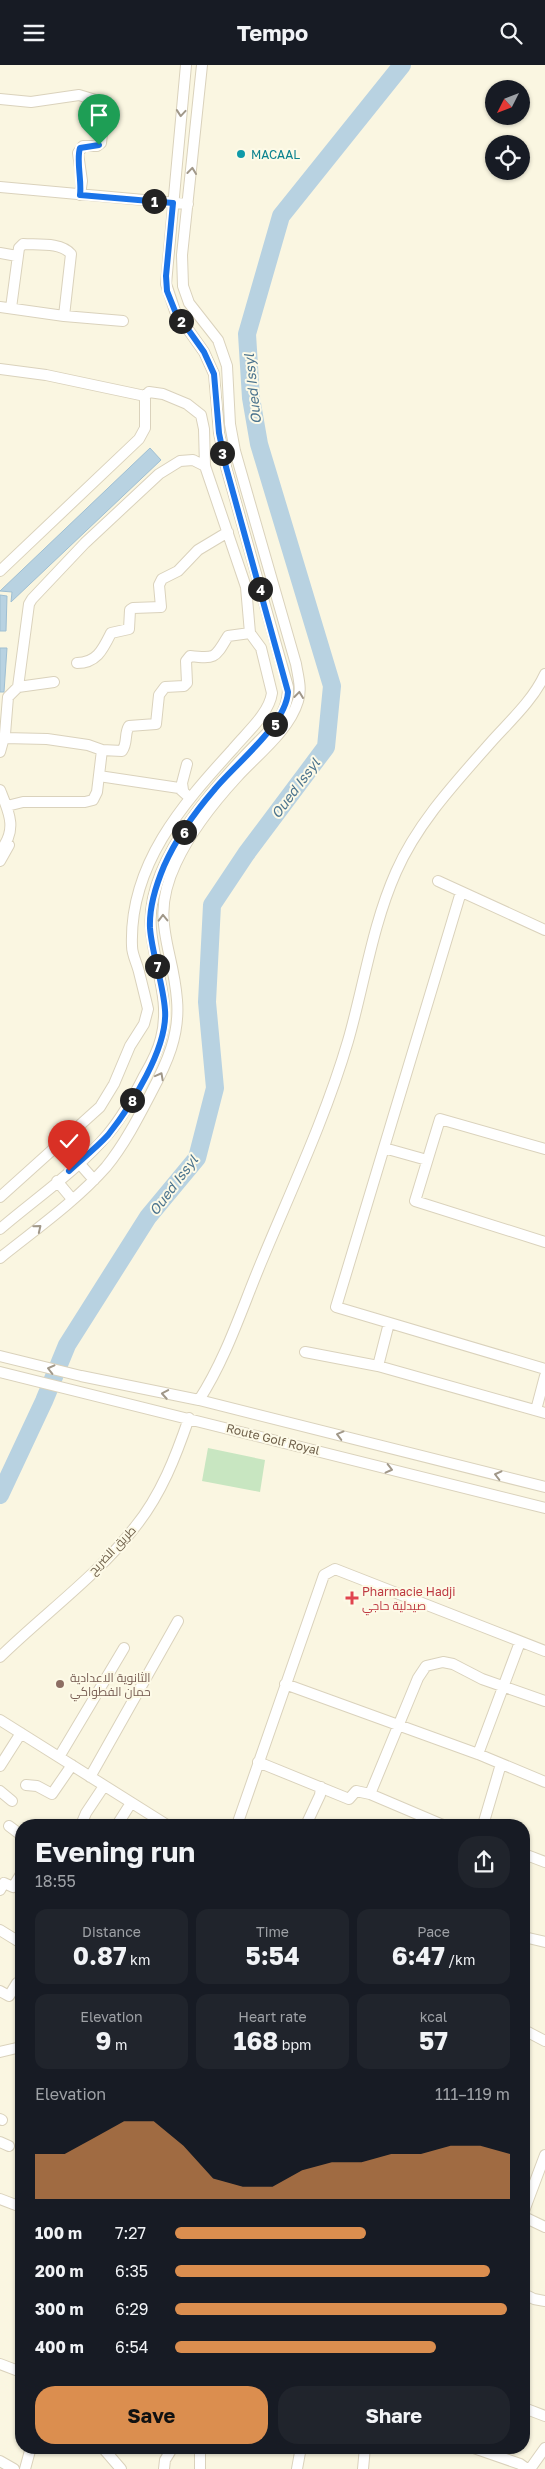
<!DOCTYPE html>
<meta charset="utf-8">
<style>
body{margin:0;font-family:"Golos Text",Cairo,sans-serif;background:#20242c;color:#f1f3f6;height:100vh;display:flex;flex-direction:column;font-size:19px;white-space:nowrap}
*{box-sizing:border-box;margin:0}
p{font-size:16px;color:#9ea1a6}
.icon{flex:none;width:28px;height:28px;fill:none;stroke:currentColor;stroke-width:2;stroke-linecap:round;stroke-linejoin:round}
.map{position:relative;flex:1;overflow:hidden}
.drawer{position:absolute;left:15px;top:1754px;width:515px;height:635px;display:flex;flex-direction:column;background:#171b24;border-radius:20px;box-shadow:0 1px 4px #0004}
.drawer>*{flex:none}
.needle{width:32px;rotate:228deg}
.controls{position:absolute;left:485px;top:15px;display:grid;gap:10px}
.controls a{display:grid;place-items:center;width:45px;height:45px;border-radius:50%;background:#171b24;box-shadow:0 1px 4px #0004;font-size:25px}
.pin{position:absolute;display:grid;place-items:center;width:42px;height:42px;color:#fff;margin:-51px -21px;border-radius:50% 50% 50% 0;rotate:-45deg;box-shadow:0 0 5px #0007}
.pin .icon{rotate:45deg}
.km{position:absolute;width:25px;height:25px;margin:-12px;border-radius:50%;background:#222;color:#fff;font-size:14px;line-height:25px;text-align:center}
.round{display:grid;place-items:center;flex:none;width:52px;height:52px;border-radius:20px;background:#20242c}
.headline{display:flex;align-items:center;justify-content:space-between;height:85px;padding:0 20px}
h1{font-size:28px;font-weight:700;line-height:38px}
.metrics{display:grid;grid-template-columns:repeat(3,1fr);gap:8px;height:85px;padding:5px 20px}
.metrics div{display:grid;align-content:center;border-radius:12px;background:#20242c;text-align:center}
.metrics b{font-size:25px;font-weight:700}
.metrics small{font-size:14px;font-weight:400}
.metrics p{font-size:14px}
.chart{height:140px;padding:10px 20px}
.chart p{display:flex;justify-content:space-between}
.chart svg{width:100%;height:90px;margin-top:5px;fill:#db8e4f;opacity:.7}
.cta{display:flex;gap:10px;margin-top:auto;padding:10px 20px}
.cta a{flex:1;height:58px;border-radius:20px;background:#db8e4f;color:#111;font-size:20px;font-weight:700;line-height:58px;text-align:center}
.cta a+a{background:#20242c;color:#f1f3f6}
ul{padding:0 20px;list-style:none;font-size:16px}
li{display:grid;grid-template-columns:80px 60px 1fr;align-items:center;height:38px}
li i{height:12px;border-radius:6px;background:#db8e4f}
header{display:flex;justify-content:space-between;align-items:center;height:65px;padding:0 20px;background:#171b24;font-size:22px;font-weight:700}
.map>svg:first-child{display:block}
</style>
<header><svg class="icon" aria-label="menu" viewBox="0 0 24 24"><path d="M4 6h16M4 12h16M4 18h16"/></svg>Tempo<svg class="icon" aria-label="search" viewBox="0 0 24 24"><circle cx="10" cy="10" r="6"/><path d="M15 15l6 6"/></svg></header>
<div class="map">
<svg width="545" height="2404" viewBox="0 0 545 2404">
<rect width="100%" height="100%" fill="#faf6e1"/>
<path fill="#c8e6c1" d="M208,1383L265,1395L260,1427L202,1416Z"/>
<path fill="#b8d2e1" stroke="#9fbfd2" d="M150,383L161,395L11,537L12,527L0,526Z
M0,530L7,531L6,566H0Z
M0,583H7L4,627H0Z"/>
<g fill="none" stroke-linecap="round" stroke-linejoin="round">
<path stroke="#b8d2e1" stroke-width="18" d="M0,1430L44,1336L67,1280L148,1152L197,1093L215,1023L207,937L212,840L246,789L326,682L332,621L259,379L251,333L247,269L281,151L402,0"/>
<g stroke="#dad2bc" stroke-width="12">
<path id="minor" d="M0,34L31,37L79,30L102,37L103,60L101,78L97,81H83L78,88L82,116L80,130
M0,122L188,139
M0,188L17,191
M0,242L64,251L123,256
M11,243L19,183L23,179C37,180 61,177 71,189L64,251
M0,304L46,310L145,331
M0,506L139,374L145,363V331L149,327L163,329L187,339L201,350L204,364L205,401L246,522L250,568L261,583L272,628C269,649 246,668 233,684C182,740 129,800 132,881C132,890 137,898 139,907C142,919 145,931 148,944L144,959L130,981L114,1019L100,1042L0,1132
M77,598C97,598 103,584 111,568L129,564L130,545L133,543L161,542L159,520L162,514L178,506L198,485L228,467
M18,622L29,539L32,534L85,478L159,409L180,396L193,395L205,401
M4,673L47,674L88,680L102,685L122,686C128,678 124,669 129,661L156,659L159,630L165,622L184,621L187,618L186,596L190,591C216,594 215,593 228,571L250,568
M0,687L5,669L8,632L18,622L54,617
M99,711L179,723L190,733
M0,725C9,747 18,765 0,786
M183,725L182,718L187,699
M7,741L23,737H85L93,735L97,727L102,685
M0,796L9,780
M438,816L545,865
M461,827L336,1242L545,1304
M384,1083L427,1095
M545,1084L440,1054L415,1136L545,1177
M79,1098L94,1115
M57,1116L72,1134
M0,1164C35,1134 79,1104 108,1069C123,1051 134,1031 144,1011C151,999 158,986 161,973C171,936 154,901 151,864C144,792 226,709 273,662C283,649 288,638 288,622L226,402L219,368L214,309L204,287L175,246L166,219L186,0
M0,1193C36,1164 75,1137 106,1102C124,1080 138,1053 151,1028C167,998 180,970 177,935C173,881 149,855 176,798C190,768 214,737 237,712C257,690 289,666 298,636C302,624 298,611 296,599L235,386L230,359L227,301L218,275L189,238L183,221L182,190L202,0
M305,1287L378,1301L545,1348
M0,1291L81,1311L199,1335L545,1422
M378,1301L389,1258
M0,1307L545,1443
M199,1335C227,1292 243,1240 263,1193C293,1121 326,1051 348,976C364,921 372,861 396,807C418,757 456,717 492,676C511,655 533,635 545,609
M536,1345L545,1311
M0,1592C44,1549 97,1511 135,1462C161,1430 176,1391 189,1353
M285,1619L478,1689L545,1717
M0,1655L167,1760
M478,1689L520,1577
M59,1692L124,1583
M258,1697L349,1734L356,1726L370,1729L443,1760
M0,1701L21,1668
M90,1712L178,1556
M26,1720L37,1721L52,1729L72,1700
M0,1726L12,1736
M370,1729L418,1613L426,1601L443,1597L453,1599L482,1614L545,1636
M81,1760L86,1748L104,1721
M117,1760L131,1738
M237,1760L324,1510L335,1504L545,1586
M306,1760L320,1730L321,1722
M483,1760L501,1699
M9,1761L21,1770
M524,1789L545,1797
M0,1825L4,1818L13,1822L21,1809
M0,1865L21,1878
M524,1872L545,1877
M0,1926L9,1931L17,1918L21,1920
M524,1965L545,1976
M0,1987L21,1982
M0,2054L2,2055
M0,2077L9,2081
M0,2134L21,2142
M524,2146L545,2090
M524,2152L545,2162
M524,2229L534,2234L545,2236
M0,2299L21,2307
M524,2343L545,2351
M102,2382L121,2404
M471,2382L520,2399L527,2404
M0,2396L14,2404
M25,2404L31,2382
M164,2404L165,2395L173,2382
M200,2404V2382
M297,2404L301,2382
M363,2404L365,2382
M530,2404L545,2383"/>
</g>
<use href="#minor" stroke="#fff" stroke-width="10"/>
</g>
<defs><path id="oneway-chevron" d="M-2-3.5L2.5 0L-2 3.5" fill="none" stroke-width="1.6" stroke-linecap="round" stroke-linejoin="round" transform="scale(1.25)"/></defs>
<g stroke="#a19889">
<use href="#oneway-chevron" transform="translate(181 48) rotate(95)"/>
<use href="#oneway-chevron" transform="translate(192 106) rotate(-84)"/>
<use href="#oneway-chevron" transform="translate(299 630) rotate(-83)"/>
<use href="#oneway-chevron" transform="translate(163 853) rotate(-91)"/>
<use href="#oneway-chevron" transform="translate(160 1011) rotate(-62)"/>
<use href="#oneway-chevron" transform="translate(38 1163) rotate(-39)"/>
<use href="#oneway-chevron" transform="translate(51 1304) rotate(-166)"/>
<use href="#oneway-chevron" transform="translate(165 1329) rotate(-170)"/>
<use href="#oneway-chevron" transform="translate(340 1370) rotate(-165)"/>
<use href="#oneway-chevron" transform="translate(389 1404) rotate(14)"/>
<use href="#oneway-chevron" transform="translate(498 1410) rotate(-166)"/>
</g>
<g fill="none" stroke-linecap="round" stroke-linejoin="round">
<g stroke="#fff" stroke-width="10">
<path id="route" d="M69,1106C82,1094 96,1083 108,1070C131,1041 168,983 165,945C163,917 152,890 150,863C149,842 156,820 164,801C176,774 195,747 214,725C235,699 286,660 288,627L226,402L219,368L214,309L204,287L175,246L167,226L166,211L173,138L80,130C82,116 76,95 80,83L99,80"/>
</g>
<use href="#route" stroke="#1a73e8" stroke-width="6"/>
</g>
<circle fill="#0f9aa8" stroke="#fdfae7" stroke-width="2" cx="241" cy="89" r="5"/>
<path fill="#e0444e" stroke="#fdfae7" stroke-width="2" d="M349.5 1525.5h5v5h5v5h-5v5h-5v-5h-5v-5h5z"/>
<circle fill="#8d6e63" stroke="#fdfae7" stroke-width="2" cx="60" cy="1619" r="5"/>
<g text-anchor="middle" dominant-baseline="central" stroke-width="4" stroke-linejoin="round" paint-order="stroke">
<g font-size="12" fill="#0d838f" stroke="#fdfae7" text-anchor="start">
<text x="251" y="89">MACAAL</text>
</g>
<g font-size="12" fill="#6f604a" stroke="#fdfae7">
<text transform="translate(273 1374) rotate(14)">Route Golf Royal</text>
<text transform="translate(112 1485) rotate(-46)">طريق الضريح</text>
</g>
<g font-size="12" fill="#be3a42" stroke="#fdfae7" text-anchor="start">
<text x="362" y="1526">Pharmacie Hadji<tspan x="362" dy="14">صيدلية حاجي</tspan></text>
</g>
<g font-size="12" fill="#785e54" stroke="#fdfae7" text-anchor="start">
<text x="70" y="1612">الثانوية الاعدادية<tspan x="70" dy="14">حمان الفطواكي</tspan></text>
</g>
<g font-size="14" font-style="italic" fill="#4c748e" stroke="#fdfae7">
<text transform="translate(252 324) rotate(-96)">Oued Issyl</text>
<text transform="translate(295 723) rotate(-53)">Oued Issyl</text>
<text transform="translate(173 1120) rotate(-53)">Oued Issyl</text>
</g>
</g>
</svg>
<div class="controls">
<a><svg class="needle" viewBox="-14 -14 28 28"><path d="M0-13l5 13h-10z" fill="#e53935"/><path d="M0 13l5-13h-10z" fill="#9ea1a6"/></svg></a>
<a><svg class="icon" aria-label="locate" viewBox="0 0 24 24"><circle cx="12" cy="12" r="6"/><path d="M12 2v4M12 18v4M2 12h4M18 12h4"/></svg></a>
</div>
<div class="pin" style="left:99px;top:80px;background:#1e9e55"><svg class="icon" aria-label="arrive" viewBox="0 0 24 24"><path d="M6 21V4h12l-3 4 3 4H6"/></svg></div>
<div class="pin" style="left:69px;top:1106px;background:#d93025"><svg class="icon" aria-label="check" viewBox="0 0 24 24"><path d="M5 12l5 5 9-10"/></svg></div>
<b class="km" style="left:154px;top:136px">1</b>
<b class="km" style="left:181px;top:256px">2</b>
<b class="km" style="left:222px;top:388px">3</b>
<b class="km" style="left:260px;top:524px">4</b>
<b class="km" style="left:275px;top:659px">5</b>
<b class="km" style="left:184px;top:767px">6</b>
<b class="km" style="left:157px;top:901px">7</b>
<b class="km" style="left:132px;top:1035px">8</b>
<section class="drawer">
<div class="headline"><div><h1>Evening run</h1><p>18:55</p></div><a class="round"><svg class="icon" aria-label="share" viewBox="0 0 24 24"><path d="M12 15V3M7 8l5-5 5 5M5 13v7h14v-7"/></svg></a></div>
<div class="metrics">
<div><p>Distance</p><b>0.87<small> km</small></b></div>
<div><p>Time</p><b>5:54</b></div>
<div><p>Pace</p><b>6:47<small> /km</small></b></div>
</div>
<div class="metrics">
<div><p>Elevation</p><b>9<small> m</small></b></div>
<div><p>Heart rate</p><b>168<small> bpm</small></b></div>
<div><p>kcal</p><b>57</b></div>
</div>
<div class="chart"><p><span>Elevation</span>111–119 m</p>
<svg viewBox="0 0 160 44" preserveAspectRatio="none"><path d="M0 44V22L10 22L20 14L30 6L40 6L50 18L60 34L70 38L80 38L90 30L100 26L110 26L120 22L130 22L140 18L150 18L160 22V44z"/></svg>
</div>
<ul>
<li><b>100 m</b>7:27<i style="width:57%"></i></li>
<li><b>200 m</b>6:35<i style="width:94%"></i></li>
<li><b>300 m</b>6:29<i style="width:99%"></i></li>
<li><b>400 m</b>6:54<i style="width:78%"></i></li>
</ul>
<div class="cta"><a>Save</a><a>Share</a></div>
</section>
</div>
